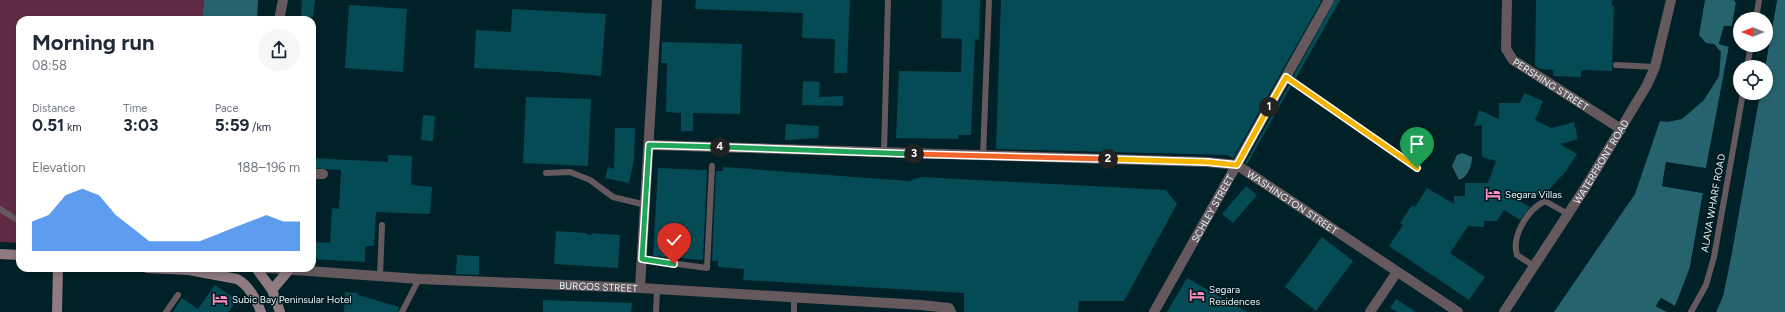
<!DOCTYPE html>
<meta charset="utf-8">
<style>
body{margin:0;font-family:Figtree,sans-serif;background:#f6f6f7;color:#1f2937;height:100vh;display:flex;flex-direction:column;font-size:15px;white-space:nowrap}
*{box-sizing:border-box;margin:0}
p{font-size:13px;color:#747a83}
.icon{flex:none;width:22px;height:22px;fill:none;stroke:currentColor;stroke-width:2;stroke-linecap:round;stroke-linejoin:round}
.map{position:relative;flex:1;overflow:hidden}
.sheet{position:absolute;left:16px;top:16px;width:300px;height:256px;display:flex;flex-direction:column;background:#fff;border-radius:12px;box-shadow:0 2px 6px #0003}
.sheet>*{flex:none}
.needle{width:26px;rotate:270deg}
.buttons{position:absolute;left:1733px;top:12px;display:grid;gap:8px}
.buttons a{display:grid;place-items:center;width:40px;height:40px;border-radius:50%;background:#fff;box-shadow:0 2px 6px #0003;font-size:20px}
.pin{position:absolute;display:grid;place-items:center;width:34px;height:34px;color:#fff;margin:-41px -17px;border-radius:50% 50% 50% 0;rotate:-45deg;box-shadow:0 0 4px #0007}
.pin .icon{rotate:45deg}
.km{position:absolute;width:20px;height:20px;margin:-10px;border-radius:50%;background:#222;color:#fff;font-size:11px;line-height:20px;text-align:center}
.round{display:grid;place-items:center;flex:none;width:42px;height:42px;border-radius:21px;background:#f6f6f7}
.headline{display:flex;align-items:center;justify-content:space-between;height:68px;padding:0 16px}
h1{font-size:22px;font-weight:700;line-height:30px}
.figures{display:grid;grid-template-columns:repeat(3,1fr);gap:6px;height:68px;padding:4px 16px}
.figures div{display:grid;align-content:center}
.figures b{font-size:17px;font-weight:700}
.figures small{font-size:11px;font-weight:400}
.figures p{font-size:11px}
.chart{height:112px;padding:8px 16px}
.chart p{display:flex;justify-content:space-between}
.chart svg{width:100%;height:72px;margin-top:4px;fill:#1a73e8;opacity:.7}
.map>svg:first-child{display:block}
</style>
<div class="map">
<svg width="1785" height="312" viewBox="0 0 1785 312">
<rect width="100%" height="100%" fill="#002127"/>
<path fill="#5f2b44" d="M0,0H204L202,20H20V243L0,242Z"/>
<path fill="#26636e" d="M204,0H258L257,20H202Z
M1705,0H1734L1736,3L1732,26H1724L1719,44L1729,46L1706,169L1666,163L1662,186L1703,193L1690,267L1675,306L1661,298L1656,306L1667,312H1554L1635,194L1660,121L1667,122L1682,119L1704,100L1719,76L1721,52L1714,44L1706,43L1699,35Z
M1777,0H1785V312H1716L1723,296L1731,257L1760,93H1766L1765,67Z
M1462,153L1472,157C1472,166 1467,178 1459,180L1452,166L1457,155Z"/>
<path fill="#002127" d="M1734,0H1736L1738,3L1734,26L1726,28L1721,43L1730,45L1731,47L1708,169L1706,171L1668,165L1665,185L1703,191L1705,193L1692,268L1686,286L1676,307L1661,300L1658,305L1669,312H1667L1656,306L1661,298L1675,306L1684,285L1690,267L1703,193L1662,186L1666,162L1706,168L1729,47L1719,44L1724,26H1732L1736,3Z
M1775,0H1777L1765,67H1763Z
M1758,93H1760L1731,257L1723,296L1716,312H1714L1721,295L1729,257Z"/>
<path fill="#044b56" d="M302,0H315L313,17H301Z
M696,0H850L847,73H834L835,39L802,38L803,13L695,9Z
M942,0H980L979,40L975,39L971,135H958V139L896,138L899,71L961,72L962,39L941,38Z
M1001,0H1322L1233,158L1227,155L996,149Z
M1335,0H1340L1296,78L1293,77Z
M1536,0H1612V6H1614L1612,71L1581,70V77L1553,76L1554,70L1540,69L1535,66Z
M349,5L407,9L403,72L345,68Z
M512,9L606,14L601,76L556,72L474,68L476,30L511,32Z
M662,42L742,44L740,114L693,113V131H681V113L666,112L667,63H661Z
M803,81L820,82L819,97L843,96V106L802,105Z
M1289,85L1291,86L1247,164L1245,163Z
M1524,93L1543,101L1535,120L1551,128L1574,122L1578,139L1560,144L1577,154L1566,171L1546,193L1517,200L1530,207L1520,220L1504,210L1497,221H1484V227L1468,226L1450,253L1485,277L1469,300L1389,246L1403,225L1400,223L1412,205L1415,207L1427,188L1454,204V196H1465V183H1488L1496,161L1482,157V125L1474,126L1479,110L1499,119V103H1520Z
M526,97L591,99L588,166L523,163Z
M423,115L435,116L433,141L421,140Z
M786,124L819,126L818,138L785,140Z
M615,128H635L634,160L629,183L605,178L608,167L614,169Z
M388,155L412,156L411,185L432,187L430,214L376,212L374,246H365V262L312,259V242L330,243L332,208L339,209L341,170L312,168V158L388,162Z
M723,167L909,181L921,177L1166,190L1177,204L1124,301H1079L1078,312H964V293L743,280L744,269L718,267V261H712L716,171H723Z
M658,168L707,170L703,260L653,256Z
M1246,186L1257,195L1233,223L1222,214Z
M556,231L586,233V234L591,235L592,233L620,235L618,268L554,264Z
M1322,237L1353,261L1316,311L1285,287Z
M457,255L479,256V275L456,274Z
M1187,278L1247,312H1167Z
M215,285L237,300L228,312H173L182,298L198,309Z
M345,292L358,293V295L399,307L398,312H344Z
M1396,299L1416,312H1397L1390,308Z
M543,300L632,303L631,312H543Z"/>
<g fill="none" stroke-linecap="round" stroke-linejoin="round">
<path stroke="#66595e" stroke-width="6" d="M1756,19L1759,0
M1616,65L1655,67
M1747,67L1751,45
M1286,77L1417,168
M884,153L888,0
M983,156L989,0
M546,173L570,172L590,180L613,197L646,205
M0,209L20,222
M642,259L707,268L712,166
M1534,266L1517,255C1511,236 1528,209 1545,201L1568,214
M380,276L382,225
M166,312L178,295
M402,312L419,279
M656,312L657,289
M794,312V297
M1691,312L1706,285L1714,257L1743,93"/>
<g stroke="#66595e" stroke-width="10">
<path id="s1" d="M1507,0L1506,49L1513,60L1621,129"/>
<path d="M279,20L283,0"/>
<path id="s2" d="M649,145L1207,162L1237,165L1458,312"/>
<path d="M312,174H323"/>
<path id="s3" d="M267,268L419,279L640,288L921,305L949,308L951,312"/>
<path d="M640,288L657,0"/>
<path id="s4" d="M1154,312L1329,0"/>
<path d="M1370,312L1397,272"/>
<path id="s5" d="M1504,312L1585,188L1647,85L1655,67L1671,0"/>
</g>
<path stroke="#907b83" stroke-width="10" d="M0,254L20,255
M147,268L189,270L237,279C249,285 256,299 261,312
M256,268L272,290L280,312
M272,290L288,271
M57,312L58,268"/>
</g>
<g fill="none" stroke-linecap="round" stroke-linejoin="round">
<g stroke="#fff" stroke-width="8">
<path id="split-1" d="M1269,107L1286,77L1417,168"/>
</g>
<g stroke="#fff" stroke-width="8">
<path id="split-2" d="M1108,159L1207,162L1237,165L1269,107"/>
</g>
<g stroke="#fff" stroke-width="8">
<path id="split-3" d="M914,154L1108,159"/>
</g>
<g stroke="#fff" stroke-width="8">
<path id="split-4" d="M720,147L914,154"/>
</g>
<g stroke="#fff" stroke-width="8">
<path id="split-5" d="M674,264L642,259L649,145L720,147"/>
</g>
<use href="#split-1" stroke="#f5b400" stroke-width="5"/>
<use href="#split-2" stroke="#f5b400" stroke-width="5"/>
<use href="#split-3" stroke="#f0652b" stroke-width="5"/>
<use href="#split-4" stroke="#22a559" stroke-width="5"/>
<use href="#split-5" stroke="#22a559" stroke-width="5"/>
</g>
<defs>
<g id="hotel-bare" transform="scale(1.2)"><path d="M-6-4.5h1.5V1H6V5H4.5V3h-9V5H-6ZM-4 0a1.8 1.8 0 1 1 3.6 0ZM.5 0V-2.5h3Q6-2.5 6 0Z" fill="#fc8fc1" stroke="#00171b" stroke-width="2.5" paint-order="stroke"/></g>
</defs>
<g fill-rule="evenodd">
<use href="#hotel-bare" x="1493" y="194"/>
<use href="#hotel-bare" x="1197" y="295"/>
<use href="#hotel-bare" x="220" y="299"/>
</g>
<g text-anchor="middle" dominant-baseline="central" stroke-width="3" stroke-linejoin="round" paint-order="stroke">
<g font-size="10" fill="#e4f7fb" stroke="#00171b">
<text stroke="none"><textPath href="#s1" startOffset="107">PERSHING STREET</textPath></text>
<text stroke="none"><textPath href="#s5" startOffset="179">WATERFRONT ROAD</textPath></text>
<text stroke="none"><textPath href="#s2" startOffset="655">WASHINGTON STREET</textPath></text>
<text transform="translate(1713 203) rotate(-80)">ALAVA WHARF ROAD</text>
<text stroke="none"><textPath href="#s4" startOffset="119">SCHLEY STREET</textPath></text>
<text stroke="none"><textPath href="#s3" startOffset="332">BURGOS STREET</textPath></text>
</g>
<g font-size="10" fill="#e4f7fb" stroke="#00171b" text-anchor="start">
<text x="1505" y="194">Segara Villas</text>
<text x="1209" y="289">Segara<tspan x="1209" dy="12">Residences</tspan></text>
<text x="232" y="299">Subic Bay Peninsular Hotel</text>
</g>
</g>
</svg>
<div class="buttons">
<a><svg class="needle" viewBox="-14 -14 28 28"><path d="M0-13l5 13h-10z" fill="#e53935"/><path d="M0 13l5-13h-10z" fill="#747a83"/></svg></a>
<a><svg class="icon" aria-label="locate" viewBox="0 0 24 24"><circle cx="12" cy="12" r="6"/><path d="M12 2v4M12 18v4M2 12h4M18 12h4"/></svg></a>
</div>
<div class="pin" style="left:1417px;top:168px;background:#1e9e55"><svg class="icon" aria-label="arrive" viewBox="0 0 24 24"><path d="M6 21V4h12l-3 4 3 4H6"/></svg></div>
<div class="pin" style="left:674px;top:264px;background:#d93025"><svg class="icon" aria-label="check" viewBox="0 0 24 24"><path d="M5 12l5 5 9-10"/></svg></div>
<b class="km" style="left:1269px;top:107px">1</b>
<b class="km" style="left:1108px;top:159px">2</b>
<b class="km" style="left:914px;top:154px">3</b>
<b class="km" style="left:720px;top:147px">4</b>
<section class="sheet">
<div class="headline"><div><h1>Morning run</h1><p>08:58</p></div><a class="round"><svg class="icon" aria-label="share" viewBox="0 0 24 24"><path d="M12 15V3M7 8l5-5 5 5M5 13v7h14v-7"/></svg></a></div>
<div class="figures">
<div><p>Distance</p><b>0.51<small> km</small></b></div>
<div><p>Time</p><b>3:03</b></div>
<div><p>Pace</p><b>5:59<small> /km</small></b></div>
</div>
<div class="chart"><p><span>Elevation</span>188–196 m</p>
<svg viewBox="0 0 160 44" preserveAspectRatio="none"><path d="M0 44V26L10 22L20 10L30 6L40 10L50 22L60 30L70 38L80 38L90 38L100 38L110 34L120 30L130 26L140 22L150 26L160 26V44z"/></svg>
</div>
</section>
</div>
